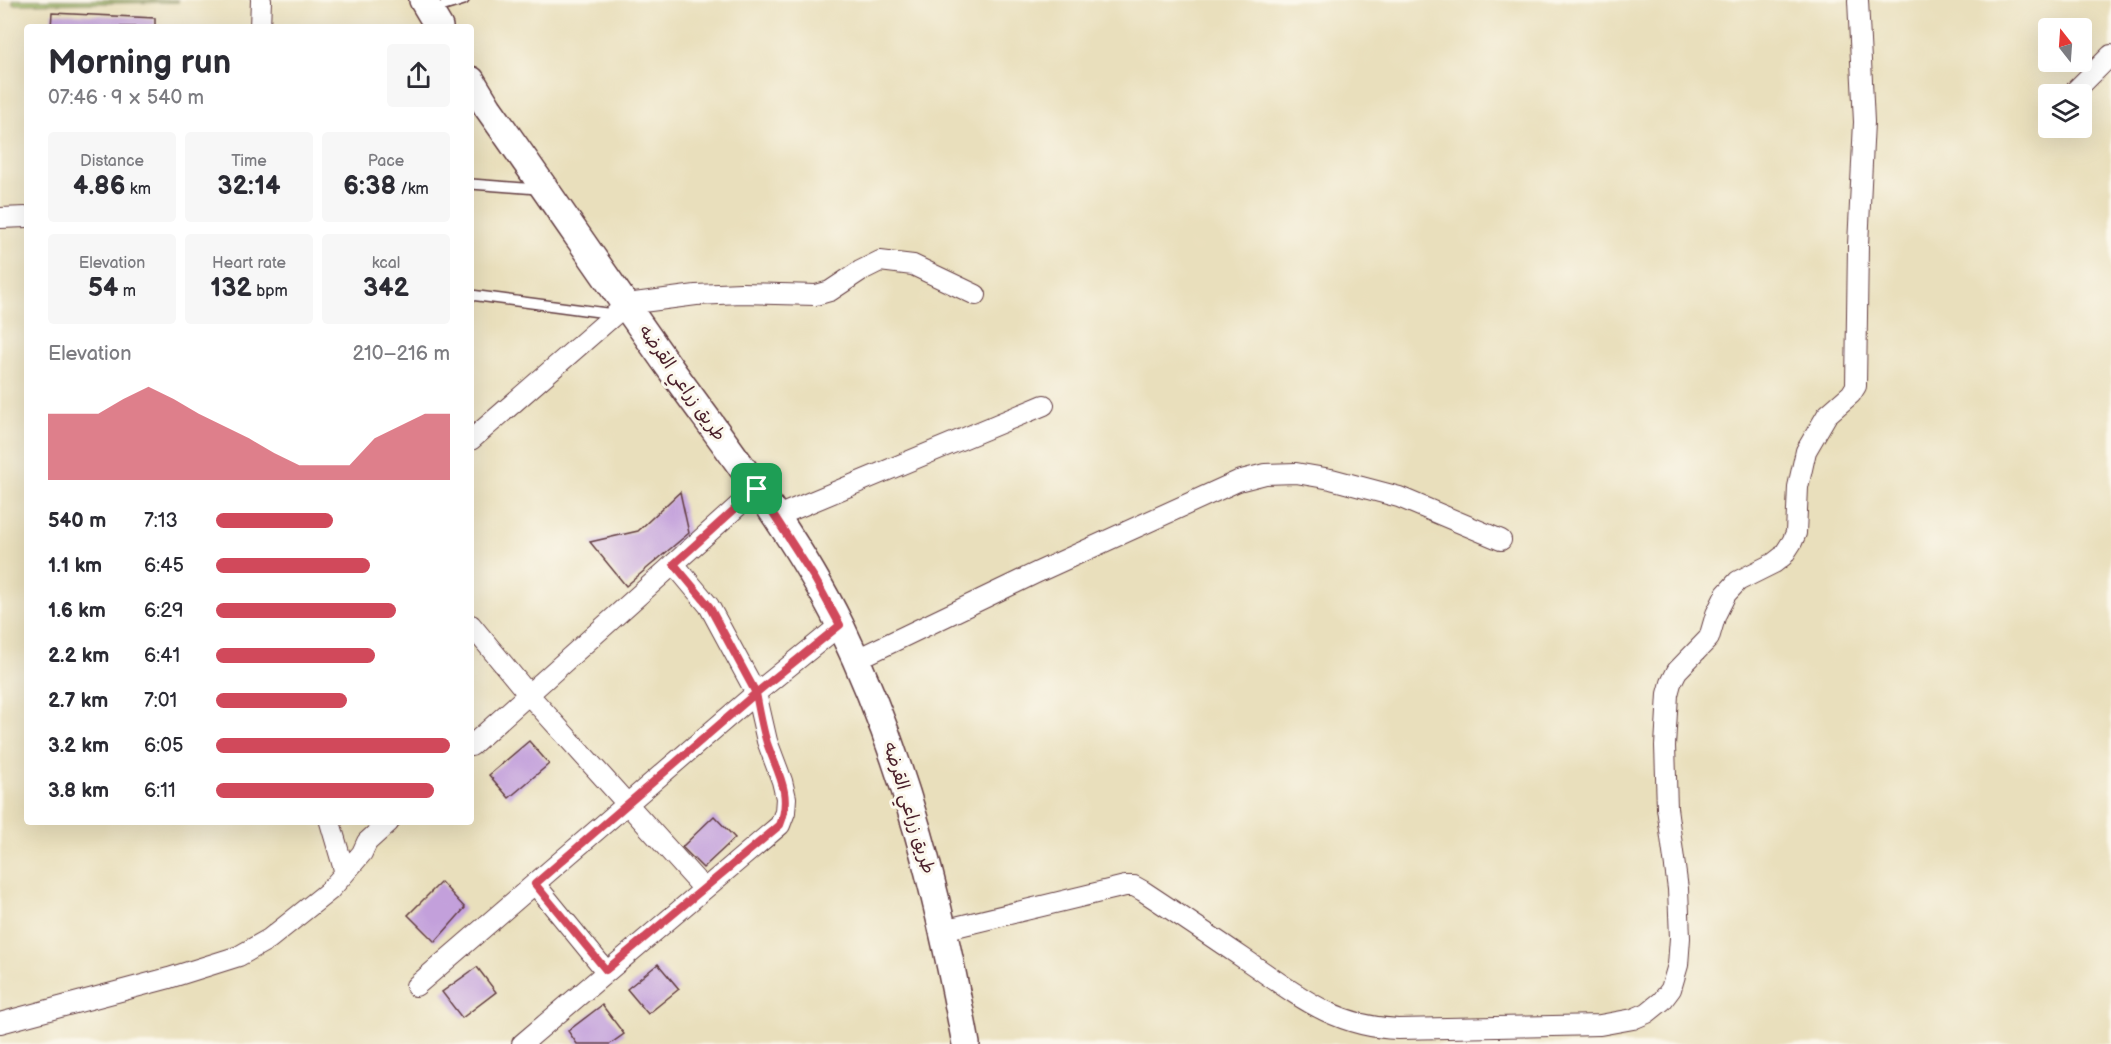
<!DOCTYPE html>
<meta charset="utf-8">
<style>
body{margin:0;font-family:"Balsamiq Sans","Playpen Sans Arabic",sans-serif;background:#f7f7f7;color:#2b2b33;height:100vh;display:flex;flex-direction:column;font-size:22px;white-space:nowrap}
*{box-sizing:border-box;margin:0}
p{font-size:20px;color:#7c7c81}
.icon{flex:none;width:33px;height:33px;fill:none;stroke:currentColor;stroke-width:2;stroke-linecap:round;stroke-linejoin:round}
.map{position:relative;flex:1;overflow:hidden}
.sheet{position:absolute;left:24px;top:24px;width:450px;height:801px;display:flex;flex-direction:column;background:#fff;border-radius:6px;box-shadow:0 6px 24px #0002}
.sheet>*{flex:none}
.needle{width:39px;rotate:343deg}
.buttons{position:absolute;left:2038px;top:18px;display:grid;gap:12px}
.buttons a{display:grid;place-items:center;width:54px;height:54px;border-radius:6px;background:#fff;box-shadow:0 6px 24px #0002;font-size:30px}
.pin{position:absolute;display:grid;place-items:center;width:51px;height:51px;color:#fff;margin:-26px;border-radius:12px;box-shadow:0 3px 9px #0006}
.round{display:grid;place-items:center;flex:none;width:63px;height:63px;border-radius:6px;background:#f7f7f7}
.summary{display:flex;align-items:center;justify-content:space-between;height:102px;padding:0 24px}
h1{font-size:33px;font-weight:700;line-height:45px}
.stats{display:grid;grid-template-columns:repeat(3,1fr);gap:9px;height:102px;padding:6px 24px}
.stats div{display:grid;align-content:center;border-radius:6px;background:#f7f7f7;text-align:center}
.stats b{font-size:26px;font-weight:700}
.stats small{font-size:16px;font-weight:400}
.stats p{font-size:16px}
.chart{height:168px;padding:12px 24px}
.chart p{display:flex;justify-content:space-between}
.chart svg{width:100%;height:108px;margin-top:6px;fill:#d1495b;opacity:.7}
ul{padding:0 24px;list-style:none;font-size:20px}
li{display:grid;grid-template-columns:96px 72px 1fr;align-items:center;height:45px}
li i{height:15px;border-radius:8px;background:#d1495b}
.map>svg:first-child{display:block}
</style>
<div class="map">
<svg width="2111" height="1044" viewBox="0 0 2111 1044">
<rect width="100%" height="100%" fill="#fbf7ec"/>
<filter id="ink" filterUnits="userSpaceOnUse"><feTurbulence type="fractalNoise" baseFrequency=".0167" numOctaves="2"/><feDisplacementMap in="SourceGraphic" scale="12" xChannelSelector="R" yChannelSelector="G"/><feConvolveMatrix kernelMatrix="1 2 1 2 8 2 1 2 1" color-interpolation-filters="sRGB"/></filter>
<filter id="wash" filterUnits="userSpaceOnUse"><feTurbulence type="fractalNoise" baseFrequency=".008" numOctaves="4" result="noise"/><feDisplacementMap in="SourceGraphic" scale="24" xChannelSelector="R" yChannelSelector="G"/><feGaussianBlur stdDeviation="1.35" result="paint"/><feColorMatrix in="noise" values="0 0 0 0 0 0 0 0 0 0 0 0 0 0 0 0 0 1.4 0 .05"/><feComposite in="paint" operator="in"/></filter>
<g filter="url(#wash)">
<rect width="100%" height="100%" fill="#e9dfbc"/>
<path fill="#a8cb74" stroke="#797550" stroke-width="1.5" d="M13,0H178V2L13,4Z"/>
<g id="blocks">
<path fill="#c3a0db" d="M52,13L155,18V27H51Z
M680,492L689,533L626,586L590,542L638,531Z
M529,741L549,764L509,798L489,775Z
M714,816L735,838L703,868L682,847Z
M441,882L465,908L435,942L408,915Z
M658,964L679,989L648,1014L627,989Z
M477,967L496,992L462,1018L442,992Z
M602,1005L624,1034L610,1044H577L568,1031Z"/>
</g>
</g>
<g filter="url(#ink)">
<use href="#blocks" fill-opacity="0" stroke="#623c41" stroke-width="1.5"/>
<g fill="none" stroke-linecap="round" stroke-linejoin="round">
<g stroke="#623c41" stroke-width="12">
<path id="lane" d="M431,10L464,0
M471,184L537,189
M471,295L614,314"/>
</g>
<g stroke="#623c41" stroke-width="22">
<path id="street" d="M260,27L261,0
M2072,94L2111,55
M0,218L27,217
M471,440L627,304L696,295L741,293L816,295L830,291L860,271L880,261L913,265L976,295
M775,517L1044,405
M471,625L529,695L704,889
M855,660L1038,572L1238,481L1265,474L1296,473L1331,479L1399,497L1501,540
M471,746L757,489
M330,822L345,873
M535,884L606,971
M943,930L1125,886H1134L1143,891C1178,914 1212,937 1246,960C1296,994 1334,1027 1398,1029L1600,1025L1633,1019L1647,1013L1662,1001L1671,989L1678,965L1680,938L1678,889L1667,808L1665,746L1668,694L1671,683L1677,671L1709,638L1716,614L1726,594L1738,581L1774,563L1783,556L1792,542L1796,533L1798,487L1806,451L1827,415L1851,394L1856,386L1858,245L1864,122L1858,0
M416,986L756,693L840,625
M0,1023L169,978L239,956L269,939L329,891L345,873L362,853L367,842L389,822
M522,1044L780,825L785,812L786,798L782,781L767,741L756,693L709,606L674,564"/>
</g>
<g stroke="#623c41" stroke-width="30">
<path id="secondary" d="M423,0L439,27
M471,80L488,108C550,195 610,284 672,371C731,453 795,534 840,625C905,759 939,898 966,1044"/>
</g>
<use href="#lane" stroke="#fff" stroke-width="9"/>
<use href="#street" stroke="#fff" stroke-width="20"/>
<use href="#secondary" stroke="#fff" stroke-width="27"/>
</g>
</g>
<g fill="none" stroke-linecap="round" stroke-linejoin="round" filter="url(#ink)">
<g stroke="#fff" stroke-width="12">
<path id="route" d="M757,489L674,564L709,606L756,693L535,884L606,970L780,825C793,794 777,772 767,743C762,727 759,709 756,693L840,625L815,579L757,489"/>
</g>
<use href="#route" stroke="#d1495b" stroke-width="8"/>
</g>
<g text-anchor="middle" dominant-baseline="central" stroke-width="6" stroke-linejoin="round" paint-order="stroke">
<g font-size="18" fill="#4a1f2b" stroke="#fbf7ec">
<text transform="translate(682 383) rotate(55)">طريق زراعي القرضه</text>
<text transform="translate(909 808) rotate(73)">طريق زراعي القرضه</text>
</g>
</g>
</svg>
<div class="buttons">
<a><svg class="needle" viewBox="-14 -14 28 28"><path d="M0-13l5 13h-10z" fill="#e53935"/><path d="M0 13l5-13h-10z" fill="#7c7c81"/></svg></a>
<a><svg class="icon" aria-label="layers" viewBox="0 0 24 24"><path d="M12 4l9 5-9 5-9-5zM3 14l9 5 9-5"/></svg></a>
</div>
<div class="pin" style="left:757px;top:489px;background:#1e9e55"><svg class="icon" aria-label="arrive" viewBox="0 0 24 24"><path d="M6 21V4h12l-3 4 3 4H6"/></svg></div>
<section class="sheet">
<div class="summary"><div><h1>Morning run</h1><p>07:46 · 9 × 540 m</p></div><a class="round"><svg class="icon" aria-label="share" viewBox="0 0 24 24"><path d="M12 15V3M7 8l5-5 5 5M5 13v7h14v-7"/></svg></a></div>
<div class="stats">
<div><p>Distance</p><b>4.86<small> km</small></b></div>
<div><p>Time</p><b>32:14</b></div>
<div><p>Pace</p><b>6:38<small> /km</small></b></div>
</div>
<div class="stats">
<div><p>Elevation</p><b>54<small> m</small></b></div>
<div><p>Heart rate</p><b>132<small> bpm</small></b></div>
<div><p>kcal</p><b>342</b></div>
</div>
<div class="chart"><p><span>Elevation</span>210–216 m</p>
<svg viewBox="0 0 160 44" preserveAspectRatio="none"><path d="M0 44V17L10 17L20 17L30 11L40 6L50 11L60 17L70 22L80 27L90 33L100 38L110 38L120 38L130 27L140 22L150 17L160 17V44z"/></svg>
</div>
<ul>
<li><b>540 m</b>7:13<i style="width:50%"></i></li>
<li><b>1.1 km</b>6:45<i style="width:66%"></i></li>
<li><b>1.6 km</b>6:29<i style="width:77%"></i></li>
<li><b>2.2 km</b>6:41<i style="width:68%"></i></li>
<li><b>2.7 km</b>7:01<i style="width:56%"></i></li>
<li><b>3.2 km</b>6:05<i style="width:100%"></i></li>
<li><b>3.8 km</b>6:11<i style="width:93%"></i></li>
</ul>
</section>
</div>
